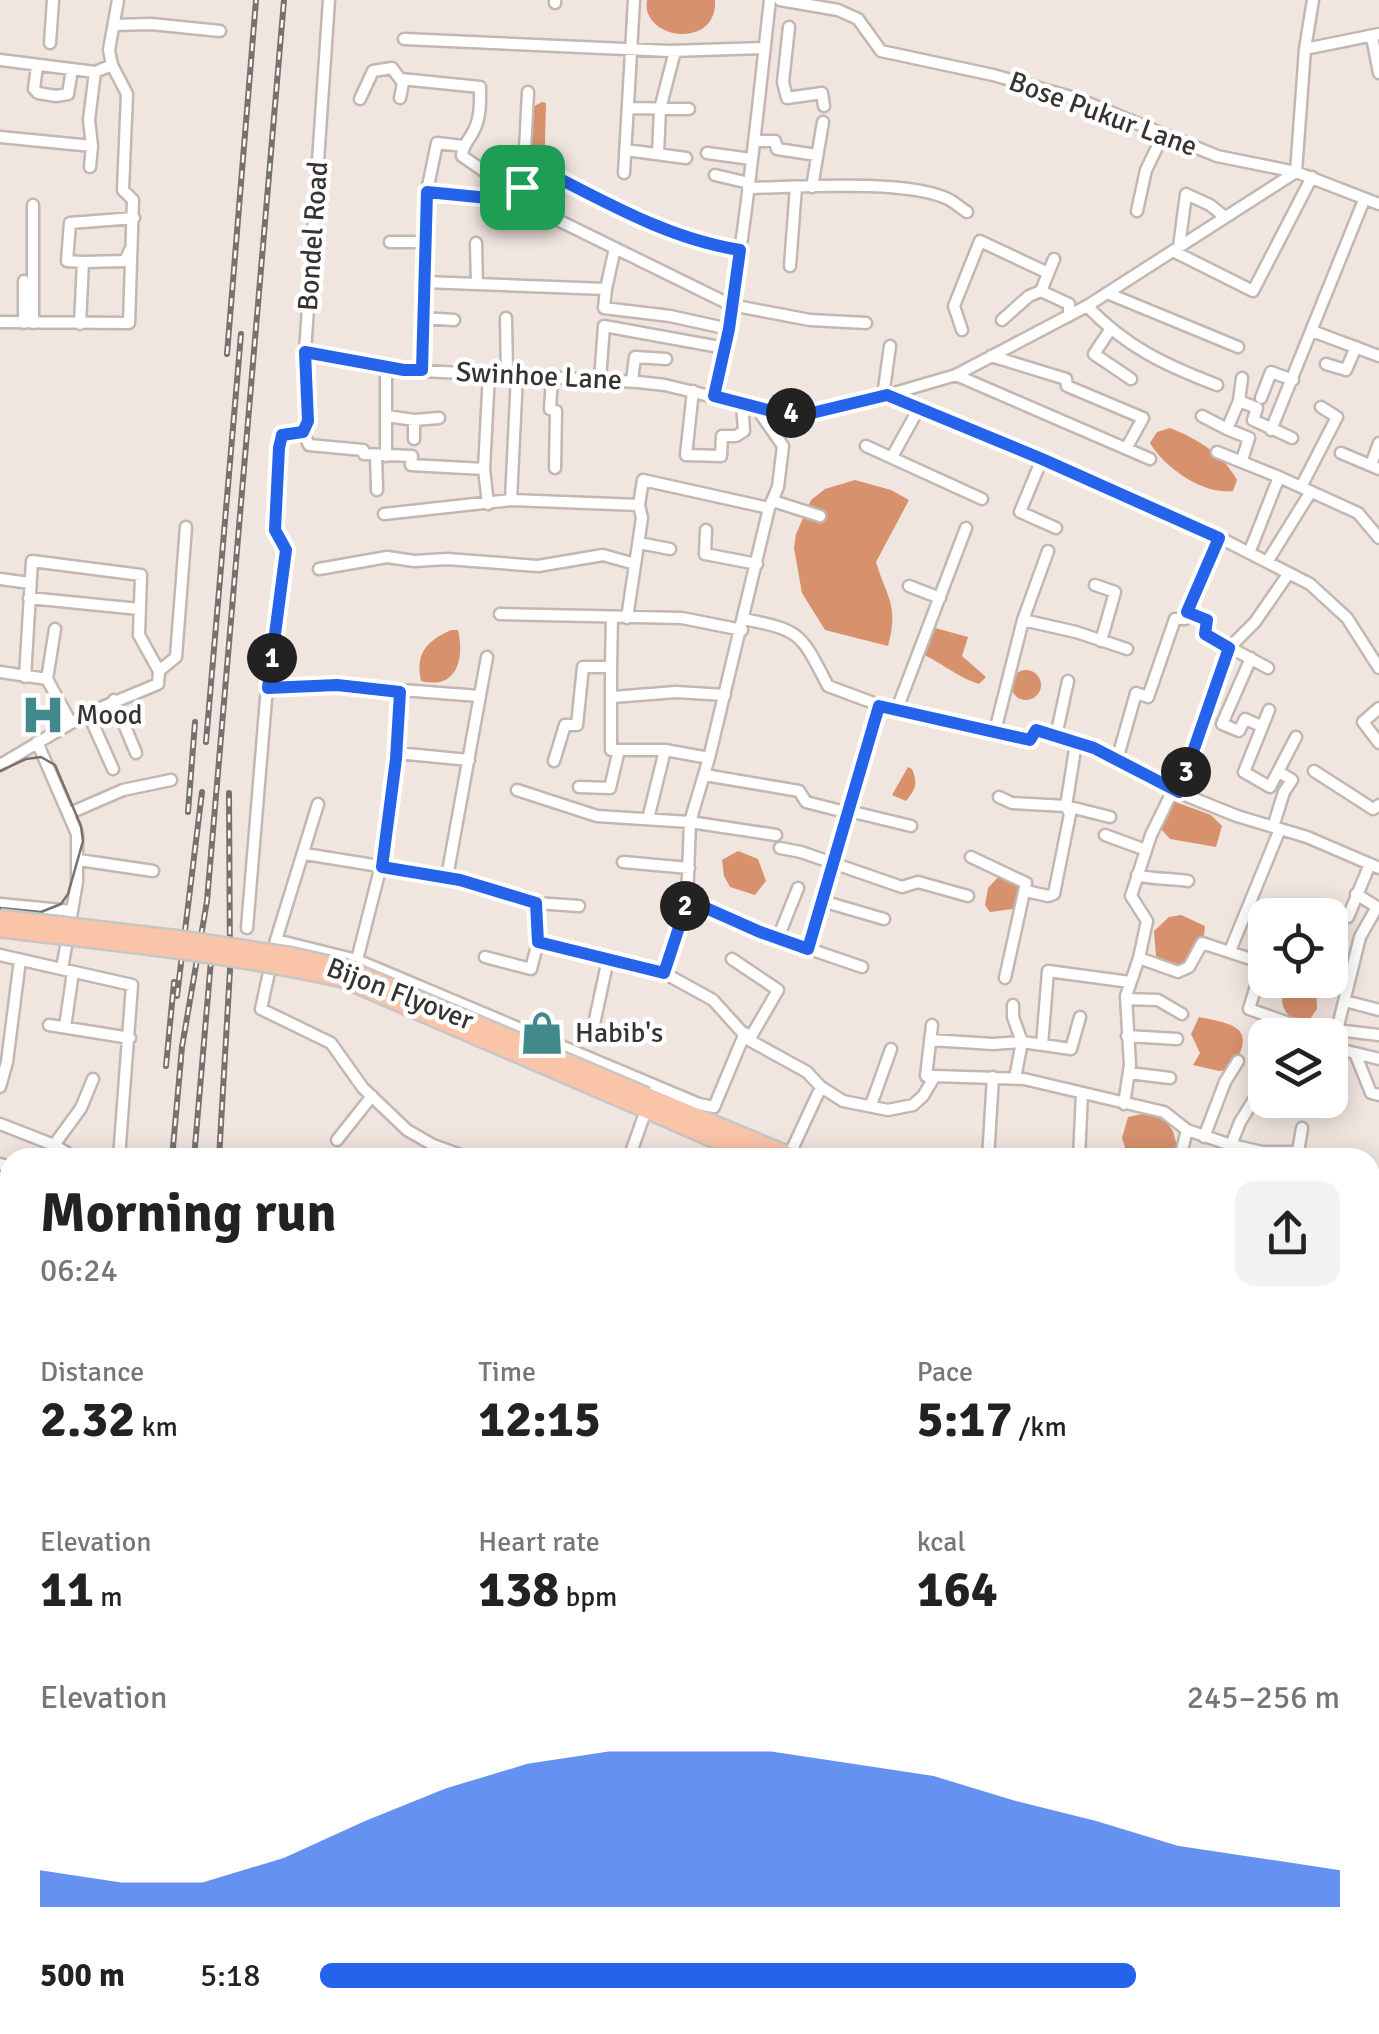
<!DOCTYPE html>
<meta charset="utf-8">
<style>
body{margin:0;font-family:Signika,sans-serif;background:#f2f2f2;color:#222;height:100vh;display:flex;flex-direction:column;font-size:38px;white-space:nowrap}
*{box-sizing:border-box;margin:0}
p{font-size:32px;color:#767676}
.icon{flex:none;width:55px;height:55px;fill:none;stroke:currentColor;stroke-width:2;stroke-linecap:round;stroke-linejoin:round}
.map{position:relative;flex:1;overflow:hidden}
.drawer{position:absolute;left:0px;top:1148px;width:1380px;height:888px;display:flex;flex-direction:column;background:#fff;border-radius:30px 30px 0 0;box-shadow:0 5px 25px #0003}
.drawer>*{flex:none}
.tools{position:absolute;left:1248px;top:898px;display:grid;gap:20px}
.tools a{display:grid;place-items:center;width:100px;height:100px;border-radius:20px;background:#fff;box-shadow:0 5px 25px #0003;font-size:50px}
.pin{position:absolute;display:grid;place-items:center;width:85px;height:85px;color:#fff;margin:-42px;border-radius:20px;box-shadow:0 5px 15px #0006}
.km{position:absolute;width:50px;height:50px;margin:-25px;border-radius:50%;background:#222;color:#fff;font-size:28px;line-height:50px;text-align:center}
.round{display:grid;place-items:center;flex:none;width:105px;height:105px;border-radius:20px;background:#f2f2f2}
.overview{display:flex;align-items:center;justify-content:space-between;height:170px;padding:0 40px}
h1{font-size:55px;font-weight:700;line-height:75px}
.stats{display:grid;grid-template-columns:repeat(3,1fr);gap:15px;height:170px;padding:10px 40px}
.stats div{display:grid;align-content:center}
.stats b{font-size:50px;font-weight:700}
.stats small{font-size:28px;font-weight:400}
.stats p{font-size:28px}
.chart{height:280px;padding:20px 40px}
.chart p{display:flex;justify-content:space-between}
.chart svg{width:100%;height:180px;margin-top:10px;fill:#2563eb;opacity:.7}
ul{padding:0 40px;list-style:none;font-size:32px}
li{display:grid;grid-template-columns:160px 120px 1fr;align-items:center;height:75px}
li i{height:25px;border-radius:12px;background:#2563eb}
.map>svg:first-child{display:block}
</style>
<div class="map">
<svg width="1379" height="2034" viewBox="0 0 1379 2034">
<rect width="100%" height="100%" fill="#f1e5df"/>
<path fill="#d7916d" d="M647,0H715C718,51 640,39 647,0Z
M542,102L546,103L544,182L525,178L529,109Z
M1170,428C1197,439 1222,453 1237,480L1233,491C1203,495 1165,468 1150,443L1157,432Z
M855,480L891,490L909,500L876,562C887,599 899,604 888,646L825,630L802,593L794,548L796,534L811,500L825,489Z
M928,626L968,637L962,656L986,677L979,684C953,675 943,663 918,652Z
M451,630H458C465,660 456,690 421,681C415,653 427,641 451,630Z
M1011 685a15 15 0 1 1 30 0a15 15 0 1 1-30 0Z
M908,767L912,769C918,783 916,789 906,801L892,795Z
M1170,800L1211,815L1222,826L1216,847L1170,839L1160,828Z
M738,851L758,859L766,881L755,895L730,887L724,876L722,860Z
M1002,873L1023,886L1020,908L990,912L985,905L988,888Z
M1181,915L1205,926C1204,945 1196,956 1181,967L1166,964L1156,956L1154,931L1169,917Z
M1287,980L1316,984L1317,1009L1310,1019L1290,1017C1278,1004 1282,996 1287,980Z
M1199,1017C1235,1024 1259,1028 1230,1070L1219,1071L1193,1065L1200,1053L1191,1034Z
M1142,1114L1164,1118L1173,1131L1177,1146L1170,1157H1128L1122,1138L1128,1117Z
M902,2025H985L984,2034H907Z
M1126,2025H1210L1207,2034H1124Z"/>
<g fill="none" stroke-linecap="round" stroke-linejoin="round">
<g stroke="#c2b7b1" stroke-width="15">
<path id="minor" d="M780,0L838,10L858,19L881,51L993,75L1078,99L1217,156L1296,172L1379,204
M555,3V0
M114,25L151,24L220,31
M789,27L783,82L787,98L822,93L824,106
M1372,37L1379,73
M404,39L670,51L765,48
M50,43L53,0
M1305,49L1379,34
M0,60L95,72
M37,66L34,89L38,93L56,96L68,94L72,69
M401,79L480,87C480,102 481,118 473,132C468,142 463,144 462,156L516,193L519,201L731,305L810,320L866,323
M360,99L373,71L392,68L403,83L400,98
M629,108L689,109
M0,137L92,146L89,120L95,72L112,65
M754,141H775L777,149L817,155
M463,146L437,143L427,191L519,201
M626,150L686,158
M707,153L751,159
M658,154L660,109L675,51
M90,167L92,146
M624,173L634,0
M715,175L749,183
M523,187L528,92
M812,187L823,122
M748,188C797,187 906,179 948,199C954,202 961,208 967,212
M516,193L521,187H550L558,178C616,207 675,239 740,250
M33,205V323
M1137,211L1146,170L1163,135
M390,242H426
M476,243L477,284
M1179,247L1186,194L1210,205L1225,217
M1173,251L1253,291L1312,177
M1054,259L1041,291L1069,304V316
M83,262L125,261L130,250
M790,266L796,187
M424,282L606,289L604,308L670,316L729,329
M606,289L615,248
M1107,293L1238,347
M1087,306C1126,347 1165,365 1217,385
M423,318L454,320
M506,318L507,374
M1002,320L1029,296L1041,291
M0,322L129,323L133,200L123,190L127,94L112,65L109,50L118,0
M24,323V281
M80,324L83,262L67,261L70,223L134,218
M962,330L954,306L980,241L1046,272
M1110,330L1094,354L1131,379
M1312,331L1379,356
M305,352L404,370L638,382L665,385L783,414L816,411L860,403L956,375L1087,306L1296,172L1305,49L1313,0
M991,356L1066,379L1067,386L1143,418L1127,447
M1326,364L1346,370L1356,347
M422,370L427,191
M517,375L511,500L639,505L643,480L769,508
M956,375L1150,459
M552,378L550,409L556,411L555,468
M1242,378L1239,401L1257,408L1253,420L1292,438
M600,380L604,326L725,348
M632,381L635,357L666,359
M693,391L686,455L721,456L722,436H736L744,431L742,403
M887,395L1042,459L1226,541L1310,584L1347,618L1379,668
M714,396C743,266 755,132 770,0
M883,396L890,346
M1261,398L1271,372L1293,380
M387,416L414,420L439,418
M1202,416L1227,429L1239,401
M414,420V439
M1227,429L1249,438L1242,460
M1271,430L1364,200
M303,432L309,445L363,450L364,454L412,456L411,465L484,469
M866,446L982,499
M1217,452L1279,477
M1341,453L1379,469
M376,455L377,490
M386,456V366
M892,457L919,408
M1042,459L1020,512L1056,528
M1371,465L1379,443
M1301,487L1337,417L1321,407
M773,501L820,516
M488,504L484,469L489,373
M384,514L511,500
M706,530L705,554L757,564
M1219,538L1187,612L1207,620L1205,634L1268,668
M639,543L670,549
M1249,553L1279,477L1358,513L1379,538
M1267,562L1310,493
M319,569L387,557L414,561L447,559L538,566L603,555L635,564
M0,579L30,583
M1095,585L1115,592L1101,641
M909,586L940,598
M29,598L139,609
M500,614L682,618L742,630
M627,618L642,518L639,505
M743,619C802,630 801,634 828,686L879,705L1031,740L1036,729L1094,748L1165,787L1237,816L1307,837L1379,868
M1023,620L1048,551
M1251,658L1222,724L1239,731L1245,719L1261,726
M611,667V750H665L709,758
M159,671L176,657L186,527
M0,672L47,679L71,723
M47,679L55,629
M268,688L337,685L479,696
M400,692L389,834L357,960L699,1104L714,1107L745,1033
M613,697L676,692L725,695
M114,700L136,753
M1379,708L1363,722L1379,743
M897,709L966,528
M1269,710L1244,772L1270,787L1296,737
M88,713L113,769
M995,731L1023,620L1076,632L1127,649
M1056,736L1068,681
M37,742L77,834V882L62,969
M1076,743L1066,806L1110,817
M397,753L469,760
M1117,760L1136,693L1148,697L1175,619H1185L1187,612
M554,761L565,725H577L583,667H611L612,617
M0,765L88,713L158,684L159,671L139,635L141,575L32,561L25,677
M1314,771L1373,809L1379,805
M705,775L799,791L806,802L849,813L879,705
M579,787L610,788L619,750
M517,790L597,816L690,822L776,835
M1179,792L1229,648L1255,622L1289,573
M999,797L1012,803L1066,806L1070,814L1054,894L1048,896L1026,891
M318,804L276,940L261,1009L331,1043L363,1088L407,1130L433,1145L469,1158
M849,811L911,826
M70,813L123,790L171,780
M648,819L665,750
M1273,827L1284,792L1292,780L1279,772
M1105,835L1146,850
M780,848L801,852L902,887L918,882L968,896
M305,854L460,879L536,903L538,942L664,973L713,1000L749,1040L807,1072L821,1087L843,1101L888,1110L913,1105L923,1096L935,1076L1024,1079L1164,1112L1187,1130L1231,1145L1262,1152H1298L1302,1128
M971,857L1026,883L1005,978
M79,860L153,871
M623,862L689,868
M1137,875C1155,880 1170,878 1188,881
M447,877L487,657
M1356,894L1377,907L1360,937L1337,1030L1379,1035
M687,900L760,932L862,967
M822,901L884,919
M536,903L579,906
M0,904L72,911
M1348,917L1370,864
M247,928L266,699L287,550L275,530L279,448L283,435L303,432L308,421L305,352L329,0
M778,938L798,888
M276,940L357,960
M808,949L849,813
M1230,951L1280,829
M0,955L132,985L119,1158
M485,957L531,969L538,942
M1139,958L1178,972L1189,967L1202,943L1263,963L1249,1009L1289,1023L1285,1035
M732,959L778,990L749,1040
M664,973L687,900L690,822L709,758L769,508L778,487L783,446L755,406
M1126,999L1158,1000L1182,1014
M1345,1001L1379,1010
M49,1025L130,1038
M932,1025L926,1076H935
M65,1027L73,972
M593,1029L608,959
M1127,1036L1177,1039
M930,1040L993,1044L1022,1042L1013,1017V1005
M1042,1045L1048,971L1130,982
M1330,1047L1355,1053
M1379,1059L1355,1053L1371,1093L1379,1095
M1129,1073L1170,1078
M1015,1078L1022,1042L1071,1049L1080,1017
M0,1087L7,1062L20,960
M1124,1104L1130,1065L1126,996L1139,958L1147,921L1131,896L1151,835L1173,790
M871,1105L891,1049
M0,1124L54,1145L75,1158
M1204,1137L1225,1082L1238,1061
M337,1140L372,1096
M1231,1145L1240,1122L1265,1082
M50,1158L54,1145L81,1108L93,1079
M629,1158L646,1110
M788,1158L821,1087
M988,1158L993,1077
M1079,1158L1082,1093
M1180,1158L1187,1130
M0,1164L10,1167
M0,1220L10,1222
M0,1288L10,1291
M0,1321L10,1304
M1370,1348L1379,1327
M0,1376L10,1379
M1370,1415L1379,1417
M1370,1433L1379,1434
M0,1470L10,1408
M0,1528V1529
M0,1579H10
M0,1621H10
M1371,1661L1379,1627
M1370,1694L1379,1695
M0,1705L10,1669
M0,1722L10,1725
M0,1794L10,1801
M1371,1951L1379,1926
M0,2018L10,1985
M691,2025L702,2034
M744,2025L763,2034
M900,2025L905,2032
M1295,2033L1298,2025
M122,2034L123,2025
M219,2034L239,2025
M283,2034L284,2025
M582,2034L589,2025
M801,2034L806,2025
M821,2034L823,2025
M990,2034L993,2025
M1074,2034L1082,2025
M1111,2034L1115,2025
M1212,2034L1215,2025
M1241,2034L1244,2025"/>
</g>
<g stroke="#c2b7b1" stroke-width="19">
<path id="secondary" d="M1370,1951L1379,1955"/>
</g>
<g stroke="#c7c6c5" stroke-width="20">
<path id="primary" d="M647,1096L796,1158
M642,1108L757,1158
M1370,1216H1379
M1370,1229H1379"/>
</g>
<use href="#minor" stroke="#fff" stroke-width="10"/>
<use href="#secondary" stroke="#fff" stroke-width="14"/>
<use href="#primary" stroke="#fac4a9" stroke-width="15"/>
<path stroke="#78716e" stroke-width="2.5" d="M0,771L26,759L41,757L55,765L81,826L83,841L68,894L61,904L41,912L0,908"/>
<g stroke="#78716e" stroke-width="6">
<path id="rail" d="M227,354L256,0
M206,742L241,334
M188,812L195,722
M177,996L202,792
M166,1066L174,982
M172,1158L182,1047L207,901L284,0
M194,1158L213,937
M219,1158L230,970L229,793
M21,2034L26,2025
M43,2034L47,2025
M95,2034L96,2025
M113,2034L114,2025"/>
</g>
<use href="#rail" stroke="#fff" stroke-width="2.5" stroke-dasharray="8" stroke-linecap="butt"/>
<g stroke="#c7c6c5" stroke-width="20" stroke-linecap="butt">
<path id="primary-bridge" d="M0,918L180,939L293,956L346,968L647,1096
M0,929C115,942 230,954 343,979L642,1108"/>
</g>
<use href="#primary-bridge" stroke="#fac4a9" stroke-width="15"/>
</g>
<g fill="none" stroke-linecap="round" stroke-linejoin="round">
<g stroke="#fff" stroke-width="20">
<path id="route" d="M558,178C616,208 675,240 740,250L729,329L714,396L783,414L816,412L887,395L1042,459L1219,538L1187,612L1207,620L1205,634L1229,648L1179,792L1094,748L1036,730L1030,740L879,706L808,949L760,932L688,900L664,973L538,942L536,903L460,880L382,867L396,759L400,692L337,685L268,688L286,550L275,530L279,448L282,435L303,432L308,421L305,352L404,370H422L427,192L519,201L516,193L522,187H550Z"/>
</g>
<use href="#route" stroke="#2563eb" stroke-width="12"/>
</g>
<defs>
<g id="hospital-bare" transform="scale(3.45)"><path d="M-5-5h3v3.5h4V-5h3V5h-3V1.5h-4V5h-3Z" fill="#41898b" stroke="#fff" stroke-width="2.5" paint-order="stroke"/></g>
<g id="shop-bare" transform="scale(3.45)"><path d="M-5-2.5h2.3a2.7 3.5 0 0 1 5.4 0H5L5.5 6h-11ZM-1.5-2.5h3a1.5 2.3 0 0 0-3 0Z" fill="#41898b" stroke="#fff" stroke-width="2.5" paint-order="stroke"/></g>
</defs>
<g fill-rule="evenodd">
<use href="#hospital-bare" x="43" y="715"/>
<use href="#shop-bare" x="542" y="1033"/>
</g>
<g text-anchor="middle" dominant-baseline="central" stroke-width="9" stroke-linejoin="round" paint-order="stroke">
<g font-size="28" fill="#373331" stroke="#fff">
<text transform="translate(1103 114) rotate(20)">Bose Pukur Lane</text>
<text transform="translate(313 236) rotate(-86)">Bondel Road</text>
<text transform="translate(539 376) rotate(3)">Swinhoe Lane</text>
<text transform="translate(400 994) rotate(21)">Bijon Flyover</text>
</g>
<g font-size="28" fill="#373331" stroke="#fff" text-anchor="start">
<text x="76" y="715">Mood</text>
<text x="575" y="1033">Habib's</text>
</g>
</g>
</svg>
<div class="tools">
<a><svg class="icon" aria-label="locate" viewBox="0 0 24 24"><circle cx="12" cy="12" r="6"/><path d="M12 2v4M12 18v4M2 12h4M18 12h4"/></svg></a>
<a><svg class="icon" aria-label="layers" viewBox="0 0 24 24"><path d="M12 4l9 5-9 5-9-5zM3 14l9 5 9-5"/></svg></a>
</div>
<div class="pin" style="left:522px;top:187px;background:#1e9e55"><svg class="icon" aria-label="arrive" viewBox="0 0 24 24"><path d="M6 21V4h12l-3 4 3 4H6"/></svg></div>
<b class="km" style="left:272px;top:658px">1</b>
<b class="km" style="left:685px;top:906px">2</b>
<b class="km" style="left:1186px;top:772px">3</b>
<b class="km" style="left:791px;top:413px">4</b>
<section class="drawer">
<div class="overview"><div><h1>Morning run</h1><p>06:24</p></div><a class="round"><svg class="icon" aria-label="share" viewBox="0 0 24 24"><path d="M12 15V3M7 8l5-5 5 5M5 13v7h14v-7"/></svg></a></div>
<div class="stats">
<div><p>Distance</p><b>2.32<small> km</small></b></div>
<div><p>Time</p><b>12:15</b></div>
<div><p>Pace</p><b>5:17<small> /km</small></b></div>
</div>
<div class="stats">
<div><p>Elevation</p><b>11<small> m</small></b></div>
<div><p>Heart rate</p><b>138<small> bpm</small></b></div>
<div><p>kcal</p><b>164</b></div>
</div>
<div class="chart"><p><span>Elevation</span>245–256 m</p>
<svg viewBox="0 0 160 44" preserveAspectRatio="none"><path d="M0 44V35L10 38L20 38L30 32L40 23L50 15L60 9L70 6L80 6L90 6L100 9L110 12L120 18L130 23L140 29L150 32L160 35V44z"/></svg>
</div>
<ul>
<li><b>500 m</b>5:18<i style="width:80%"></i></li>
</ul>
</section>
</div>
